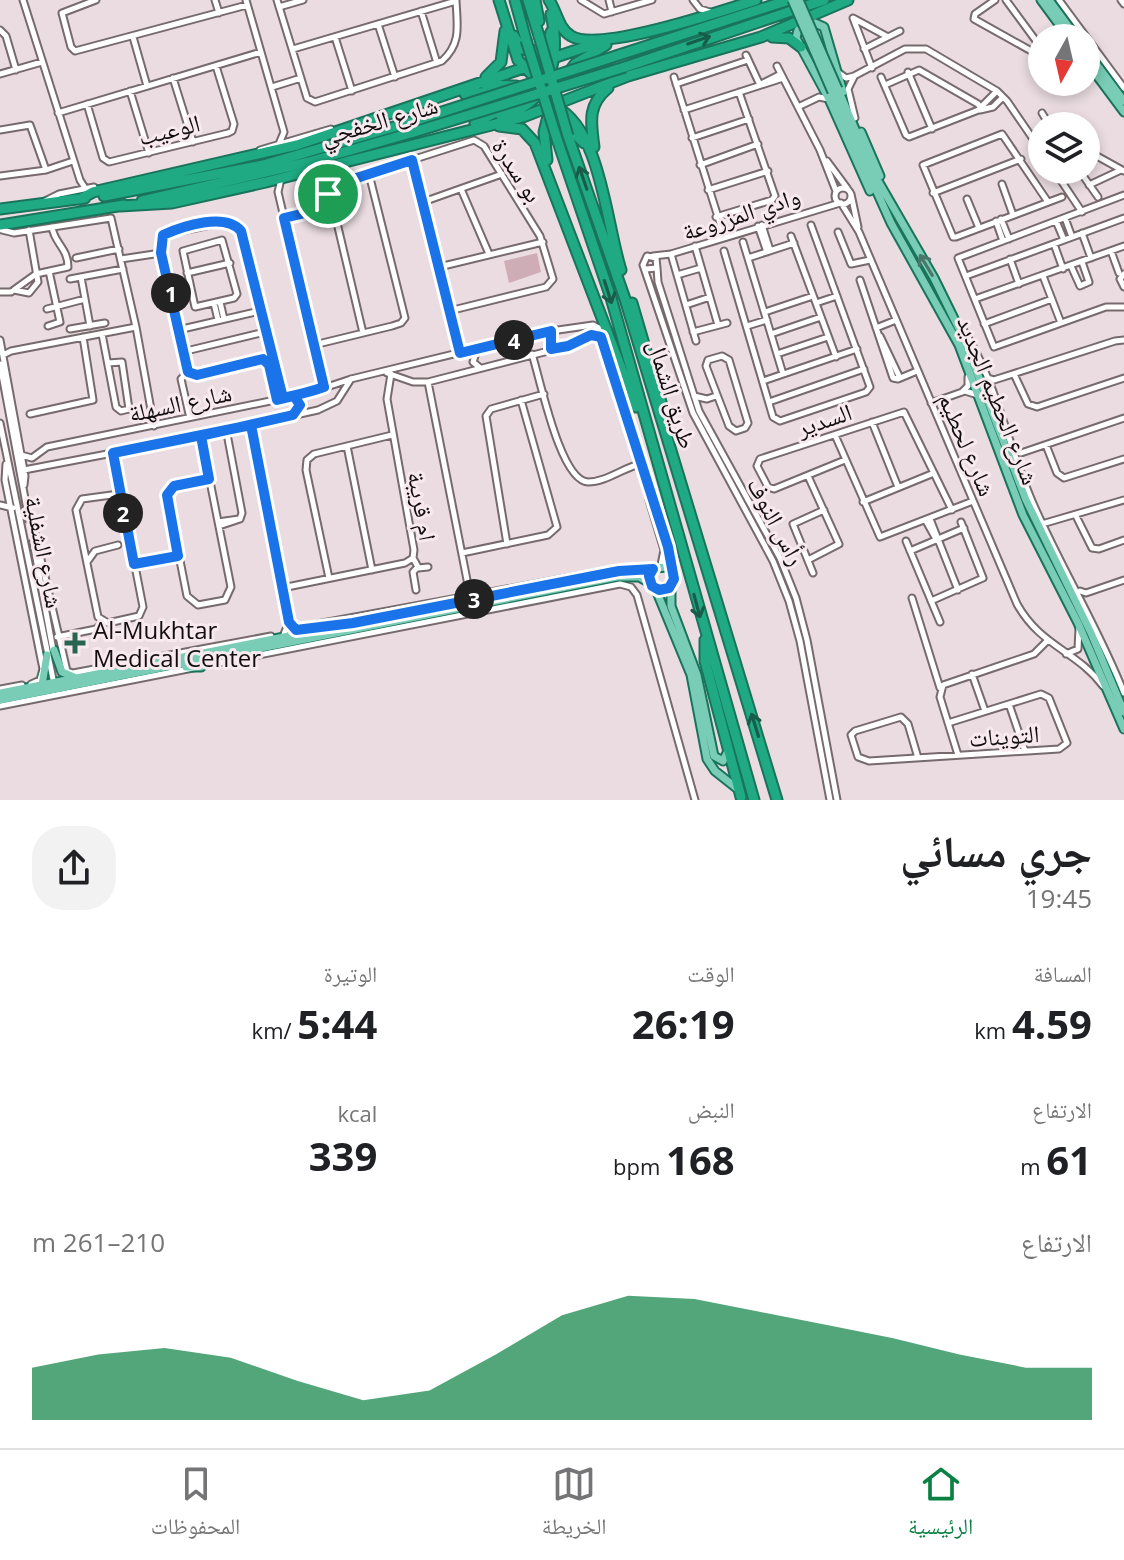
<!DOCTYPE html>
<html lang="ar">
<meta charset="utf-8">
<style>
body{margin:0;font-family:"Open Sans","Noto Naskh Arabic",sans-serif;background:#f2f2f2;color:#202124;direction:rtl;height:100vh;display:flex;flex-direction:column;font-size:30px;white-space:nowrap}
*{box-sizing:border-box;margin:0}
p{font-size:26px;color:#757577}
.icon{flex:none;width:44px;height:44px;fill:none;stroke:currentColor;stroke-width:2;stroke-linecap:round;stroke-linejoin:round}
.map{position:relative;height:800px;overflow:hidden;direction:ltr}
.details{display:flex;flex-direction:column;background:#fff;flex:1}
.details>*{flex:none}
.needle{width:52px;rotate:188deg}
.tools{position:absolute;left:1028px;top:24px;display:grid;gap:16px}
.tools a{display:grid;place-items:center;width:72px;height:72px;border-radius:50%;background:#fff;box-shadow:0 4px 12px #0003;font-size:40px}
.pin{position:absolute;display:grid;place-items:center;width:68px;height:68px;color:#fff;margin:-34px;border:4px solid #fff;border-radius:50%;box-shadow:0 2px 8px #0007}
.km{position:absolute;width:40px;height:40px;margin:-20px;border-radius:50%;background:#222;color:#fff;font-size:22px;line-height:40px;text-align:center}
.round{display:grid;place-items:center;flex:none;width:84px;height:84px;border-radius:32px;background:#f2f2f2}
.head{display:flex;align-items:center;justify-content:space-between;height:136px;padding:0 32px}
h1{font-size:44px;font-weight:700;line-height:60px}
.stats{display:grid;grid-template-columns:repeat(3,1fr);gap:12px;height:136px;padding:8px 32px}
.stats div{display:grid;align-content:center}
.stats b{font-size:40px;font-weight:700}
.stats small{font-size:22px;font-weight:400}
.stats p{font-size:22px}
.chart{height:224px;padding:16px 32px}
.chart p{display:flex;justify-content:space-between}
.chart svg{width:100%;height:144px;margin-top:8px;fill:#0b8043;opacity:.7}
.tabs{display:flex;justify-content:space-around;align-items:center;height:112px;border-top:2px solid #e0e0e0;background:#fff;font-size:22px;color:#757577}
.tabs a{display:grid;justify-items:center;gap:4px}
.tabs .selected{color:#0b8043}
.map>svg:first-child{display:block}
</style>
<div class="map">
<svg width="1124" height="800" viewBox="0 0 1124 800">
<rect width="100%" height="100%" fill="#eadce0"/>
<path fill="#cfadb7" d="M537,253L541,272L509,283L504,261Z"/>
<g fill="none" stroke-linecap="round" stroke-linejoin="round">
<g stroke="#766a6d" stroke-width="9">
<path id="minor" d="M23,0L80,180L85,188
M96,0L62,13L71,47L75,51L247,5
M215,0L219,13
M246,0L284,132L279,144
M277,0L307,98L315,102L442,61C462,43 457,25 456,0
M581,0L604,14L652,0
M609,0L612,12
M693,0L700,9L710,12
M995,0L975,14L974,19L1042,57
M1006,0L1042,49
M1059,0L1124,88
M1121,0L1124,4
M279,7L303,0
M421,11L437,63
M378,24L395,77
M0,30L6,36L16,70
M133,37L147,86
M335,37L352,91
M293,49L456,1
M864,49L900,31
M746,55L760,85
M777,66L820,150L836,191
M872,68L853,18L888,37
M908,72L932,129
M839,73L846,78L854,76L905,49H926L997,91L1007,101L1042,152
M0,74L42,62
M674,77L724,236
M854,77L848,89L855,118
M881,77L906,135L909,137L981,109L978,104L919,70L885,85
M173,78L193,142
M1081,82H1082
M676,84L748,60
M761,84L781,74
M272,87L301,78
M130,91L149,153
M87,104L103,158L109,162L228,133L232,131L234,124L216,66
M798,107L819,97L829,99
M981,107L997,91
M684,110L783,78
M980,110L993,107L1003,97
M58,113L261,52
M1042,113L1050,126
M0,130L30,125L46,170
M692,138L749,119
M260,150L331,129
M1086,150L1124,171
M412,160L460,353
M827,161L847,188
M700,165L758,144
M1054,170L1082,212
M1079,170L1098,197
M0,176L46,170L73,161
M281,179L278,192L324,387
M1002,184L1013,215
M1089,185L1121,170
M835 196a8 8 0 1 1 16 0a8 8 0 1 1-16 0Z
M461,189L489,254
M708,190L768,171
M933,193L1021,159
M851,194L858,227
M1124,195L958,258L994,347L1106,307H1124
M967,199L979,228
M43,202L59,194L94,187
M423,202L502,174
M1048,202L1002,134L923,165L953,237H956L1062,197
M841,203L859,232L1017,604C1040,646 1077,651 1103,686
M716,217L772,200L775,196L739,92
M284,218L331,207
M1065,218L1072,237
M1001,219L1009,239
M996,221L1003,241
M1056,221L1064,240
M762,225L770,250
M758,226L767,252
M2,230L14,233L111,218L136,327L154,426
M838,232L851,264L870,260
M1082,233L1091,258
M791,236L836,357
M222,240L237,294L234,298L195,307L183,251Z
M743,242L783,374
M1054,244L1063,269
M695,246L718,325
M724,251L773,417L780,421L866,392L870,387L811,225
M1111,251L1119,273
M671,254L696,341
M653,256L671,254L840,203
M76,258L119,249
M748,258L794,243
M121,259L161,253
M1010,259L1019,284
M1071,266L1080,286L1089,282L1082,262
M439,267L543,242
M657,268L658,282L699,411L780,558L796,598L807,640L837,800
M646,269L657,268L656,258L647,256L643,265L693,413L773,561L789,601L800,641L830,800
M187,273L230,263
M1124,274L1120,279L1124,287
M677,275L701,268
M966,276L1124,218
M1043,276L1061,323
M81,277L90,326
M70,279L123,269
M860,280L893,378L898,379L917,371
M14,290L29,293L38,282L29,230
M0,292H11L36,274L68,267C68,248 54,243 52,227
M975,299L1124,246
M220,302L224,319
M214,303L218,320
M816,303L837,296
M686,305L710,297
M47,309L85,299
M765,312L813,296
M984,324L1052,299
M48,326L60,322L49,271
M747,326L767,320
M961,326C996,379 1007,443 1032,501C1060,566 1098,627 1124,693
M876,328L896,320
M70,329L105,323
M178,330L260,311
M551,331V349
M693,332L727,323
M363,333L329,189L334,185L474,140L484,146L540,236L553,279L546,287L449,311
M102,334L116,407L121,411L129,409L122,362L108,363
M771,334L821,317
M880,336L900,378
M0,340L25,476L24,485
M314,345L392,326L401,323L405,318L369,174
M477,350L473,362L479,367
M182,352L265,332
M532,354C540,378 560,481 588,482C606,482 623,468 640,464
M777,354L828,337
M3,355L11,351L136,327
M722,356L729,360L748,423L745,428L736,431L729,426L706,366L708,360Z
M267,361L277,400
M0,364L29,520
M188,372L161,253L163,235L229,221L241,231L283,398
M188,372L197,375L273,359
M188,372L181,379L189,414
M387,373L413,382H428L568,346L584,336L595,334L603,339
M1014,374L1028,404L1037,407L1124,378
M988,378L994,380L1115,341L1124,340
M763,381L857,349
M428,382L469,590L467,596
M962,392L968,386V377
M294,396L300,405L294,415
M694,396L707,399L716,396
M769,402L864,369
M931,403L965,391L978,395
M30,414L93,400L83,337
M872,422L898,487
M0,423L54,684
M251,425L289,622L284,634
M835,435L880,537L973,501
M201,436C211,487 221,537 231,587L225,600L198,605L187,596L167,495L174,486L209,479
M228,439L242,513L240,519
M1046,445L1057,473L1064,478L1124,459
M347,446L372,570
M1013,451L1021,453L1124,418
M113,453L143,607L139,616L108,623L98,617L76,510L82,499L119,494
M21,455L32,458L47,447L309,393L351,379L544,332L593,325L601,329L604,338L668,547L671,568
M845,460L774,489L768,487L757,466L760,459L904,412L952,510
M6,464L5,480L43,669L40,680L31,684
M24,470L201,436L318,410L337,401L351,379
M649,500L664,550L661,565
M863,502L934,473
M0,505L13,508
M1076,516L1092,548L1099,549L1124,540
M28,518L33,525L67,671L73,673L271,636
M930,519L958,590
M926,521L936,539
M218,522L239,519
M1042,524L1124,500
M219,526L240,519
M906,541L940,622
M33,542L53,650
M507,544L486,416L491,409L544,394
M910,551L964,528
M462,553L548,535L557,527L521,400
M413,558L418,567L413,572L416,590
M808,560L839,544L808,476
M87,562L95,551L118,545
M134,564L178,556
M418,568L428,567
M813,573L793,524L824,510
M329,578L306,470L307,460L314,454L392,435
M282,588L405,563L413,558L414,550L387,399L391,374
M1080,591L1086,593L1124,580
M912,598L940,688
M931,601L983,578L961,522
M293,632L317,624L577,576
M57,637L96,629L104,622
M1066,654L1078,649L1079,628
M972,674L985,711
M0,689L22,685
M1009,704L1025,751
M0,706L620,584L631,587L637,595L695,800
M958,755L940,697L943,685L1034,654L1047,641
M918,758L908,724L901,717L855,731L851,735L858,757L869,761L1059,749L1067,743L1049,698L1041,694L948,723"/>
</g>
<g stroke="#1a735b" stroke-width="11">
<path id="major" d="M1041,0L1069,38
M1049,0L1077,38
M1086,50L1124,101
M1086,61L1124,112
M838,89L874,174L934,278L965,341L1026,500L1091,633L1124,712
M832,92L891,223L959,345L1023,515L1078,623L1124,729
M843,92L824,27L815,23L798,30L796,38L829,99L870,191
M861,132L880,176
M671,587V606L697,675L714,756L723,761L728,751
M656,590L691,675L707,759L715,771L739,790
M54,650L62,672L74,677
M186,667H201
M42,685L47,655
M0,693L619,571L668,567L674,575L672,585L666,589H656
M0,700L617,577H639L650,583"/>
</g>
<g stroke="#1a735b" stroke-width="13">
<path id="highway" d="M499,0L518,60L540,83
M515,0L526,40
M528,0L539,36
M535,0L539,21
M549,0C557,12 558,28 571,36C599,53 722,11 756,0
M514,36L522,49L536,51L548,45L551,32
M772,37L789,38L801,47
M619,55L789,0
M625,67L824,0
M486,77L501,62L505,31
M486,85L516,86L540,97
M556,90L575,64L606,45
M465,94L490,92L500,101L498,111L475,123
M556,107C601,130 606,223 621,270
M501,116C551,103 561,59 551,14
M499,126L522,129L535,143L636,407
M549,131L558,125L567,126L584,143
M568,136L625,299L777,800
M557,139L611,298L754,800
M594,147C591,123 587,105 608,88
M547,160L544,132L549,112
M104,196L263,165L411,122
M80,199L93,192L297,145L609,39
M142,201L309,162L414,132
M120,206L172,203L266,182L523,117L628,76L761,37L848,0
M0,209L85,198
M0,225L124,205
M632,303L666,419
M705,640V661L741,797"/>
</g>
<use href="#minor" stroke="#fff" stroke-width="5"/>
<use href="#major" stroke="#79ccb5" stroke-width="7"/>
<use href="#highway" stroke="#1faa84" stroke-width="9"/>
<g stroke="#1a735b" stroke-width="11" stroke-linecap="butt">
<path id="major-bridge" d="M792,0L832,92
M799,0L838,89"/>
</g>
<g stroke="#1a735b" stroke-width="13" stroke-linecap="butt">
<path id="highway-bridge" d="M539,36L568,136
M526,40L557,139
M411,122L619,55
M414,132L625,67"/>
</g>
<use href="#major-bridge" stroke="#79ccb5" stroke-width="7"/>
<use href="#highway-bridge" stroke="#1faa84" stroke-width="9"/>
</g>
<defs><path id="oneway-shaft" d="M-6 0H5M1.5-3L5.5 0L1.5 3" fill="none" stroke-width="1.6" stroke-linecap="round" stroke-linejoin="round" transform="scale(2)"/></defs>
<g stroke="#185c4a">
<use href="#oneway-shaft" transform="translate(699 40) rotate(-19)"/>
<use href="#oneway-shaft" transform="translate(583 178) rotate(-109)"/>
<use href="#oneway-shaft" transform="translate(608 292) rotate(72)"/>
<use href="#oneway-shaft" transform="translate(697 606) rotate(75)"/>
<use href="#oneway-shaft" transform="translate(755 725) rotate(-107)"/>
</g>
<use stroke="#4b766a" href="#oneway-shaft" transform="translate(926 265) rotate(-121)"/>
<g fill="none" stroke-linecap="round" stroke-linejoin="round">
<g stroke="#fff" stroke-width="16">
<path id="route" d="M328,194L331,207L284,218L324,387C310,392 297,395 283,398L241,231C225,212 183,226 163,235L161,253L188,372L197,375L263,359L269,365L277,400L294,396L300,405L293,415L201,436L209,479L174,486L167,495L178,556L134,564L113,453L251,425L289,622L296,630L353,623L619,571L653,569L649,576L652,586L659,590L669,588L674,579L668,547L601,337L591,335L568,346L551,349V331L460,353L412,160L332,186L328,194"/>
</g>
<use href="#route" stroke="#1a73e8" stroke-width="10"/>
</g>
<path fill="#276551" stroke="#f7e9ed" stroke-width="3" d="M71 631h8v8h8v8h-8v8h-8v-8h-8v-8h8z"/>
<g text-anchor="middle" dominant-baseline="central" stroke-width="6" stroke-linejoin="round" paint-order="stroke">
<g font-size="24" fill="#120e0f" stroke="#f7e9ed">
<text transform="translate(379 120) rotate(-16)">شارع الخفجي</text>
<text transform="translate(169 129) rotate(-14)">الوعيب</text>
<text transform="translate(518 170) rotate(57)">بو سدرة</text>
<text transform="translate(741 213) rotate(-18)">وادي المزروعة</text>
<text transform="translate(673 394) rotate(73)">طريق الشمال</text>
<text transform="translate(999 400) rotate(68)">شارع الحطيم الجديد</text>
<text transform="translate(180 402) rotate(-12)">شارع السهلة</text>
<text transform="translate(824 419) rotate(-19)">السدير</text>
<text transform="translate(968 444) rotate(67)">شارع لحطيم</text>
<text transform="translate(423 506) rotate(80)">ام قريبة</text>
<text transform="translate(777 521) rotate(62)">رأس النوف</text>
<text transform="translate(45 552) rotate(79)">شارع الشفلية</text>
<text transform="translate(1004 735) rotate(-4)">التوينات</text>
</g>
<g font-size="24" fill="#120e0f" stroke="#f7e9ed" text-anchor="start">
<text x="93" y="629">Al-Mukhtar<tspan x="93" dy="28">Medical Center</tspan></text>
</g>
</g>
</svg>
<div class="tools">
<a><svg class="needle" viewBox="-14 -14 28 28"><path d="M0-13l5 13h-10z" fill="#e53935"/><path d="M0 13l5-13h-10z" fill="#757577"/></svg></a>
<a><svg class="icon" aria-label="layers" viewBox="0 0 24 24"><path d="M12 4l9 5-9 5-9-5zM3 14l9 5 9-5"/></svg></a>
</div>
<div class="pin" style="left:328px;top:194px;background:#1e9e55"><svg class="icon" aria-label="arrive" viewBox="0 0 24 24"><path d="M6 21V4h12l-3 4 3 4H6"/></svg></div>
<b class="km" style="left:171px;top:293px">1</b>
<b class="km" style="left:123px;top:513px">2</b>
<b class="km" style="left:474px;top:599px">3</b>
<b class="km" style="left:514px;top:340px">4</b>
</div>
<section class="details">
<div class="head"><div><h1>جري مسائي</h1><p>19:45</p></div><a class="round"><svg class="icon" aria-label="share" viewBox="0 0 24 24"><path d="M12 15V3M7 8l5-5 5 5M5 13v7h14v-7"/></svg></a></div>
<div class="stats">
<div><p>المسافة</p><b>4.59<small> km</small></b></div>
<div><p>الوقت</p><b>26:19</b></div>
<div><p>الوتيرة</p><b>5:44<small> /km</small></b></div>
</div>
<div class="stats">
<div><p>الارتفاع</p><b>61<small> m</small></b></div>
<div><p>النبض</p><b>168<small> bpm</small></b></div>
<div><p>kcal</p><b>339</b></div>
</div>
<div class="chart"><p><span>الارتفاع</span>210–261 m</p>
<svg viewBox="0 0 160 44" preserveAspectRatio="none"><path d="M0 44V28L10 24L20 22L30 25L40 32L50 38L60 35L70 24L80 12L90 6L100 7L110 11L120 15L130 19L140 24L150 28L160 28V44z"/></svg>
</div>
</section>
<nav class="tabs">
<a class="selected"><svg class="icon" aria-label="home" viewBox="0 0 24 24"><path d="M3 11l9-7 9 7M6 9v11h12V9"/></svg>الرئيسية</a>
<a><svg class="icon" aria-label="map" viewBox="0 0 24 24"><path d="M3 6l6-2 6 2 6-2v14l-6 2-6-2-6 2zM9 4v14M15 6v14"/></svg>الخريطة</a>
<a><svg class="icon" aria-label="saved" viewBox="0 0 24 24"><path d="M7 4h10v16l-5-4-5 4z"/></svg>المحفوظات</a>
</nav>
